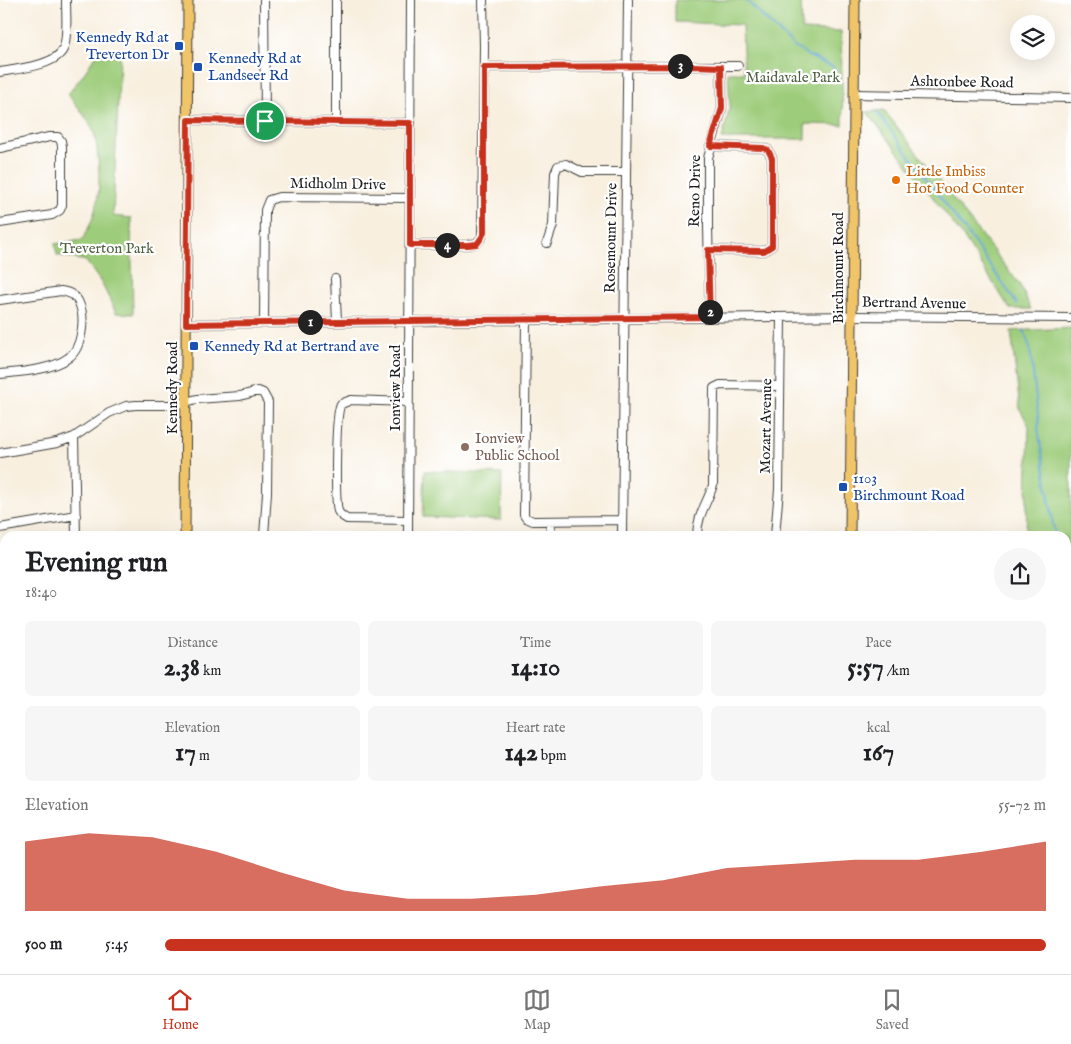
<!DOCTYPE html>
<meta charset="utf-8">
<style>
body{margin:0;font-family:"IM FELL English",serif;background:#f6f6f6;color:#202124;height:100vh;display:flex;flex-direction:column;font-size:19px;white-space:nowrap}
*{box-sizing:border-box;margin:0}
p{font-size:16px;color:#757577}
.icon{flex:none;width:28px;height:28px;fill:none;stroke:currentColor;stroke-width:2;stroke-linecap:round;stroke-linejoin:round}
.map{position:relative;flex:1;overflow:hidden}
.drawer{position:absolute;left:0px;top:531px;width:1071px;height:444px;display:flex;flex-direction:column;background:#fff;border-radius:15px 15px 0 0;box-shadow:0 5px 20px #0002}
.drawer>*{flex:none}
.buttons{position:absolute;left:1010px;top:15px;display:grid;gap:10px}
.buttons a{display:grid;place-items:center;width:45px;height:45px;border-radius:50%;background:#fff;box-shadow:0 5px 20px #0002;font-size:25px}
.pin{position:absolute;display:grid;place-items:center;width:42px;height:42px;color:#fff;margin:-21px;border:2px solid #fff;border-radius:50%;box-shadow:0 1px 5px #0007}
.km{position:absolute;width:25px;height:25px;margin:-12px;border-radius:50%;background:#222;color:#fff;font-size:14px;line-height:25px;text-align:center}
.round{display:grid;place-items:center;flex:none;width:52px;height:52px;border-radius:26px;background:#f6f6f6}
.head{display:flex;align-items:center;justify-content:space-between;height:85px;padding:0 25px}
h1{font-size:28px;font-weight:800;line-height:38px}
.metrics{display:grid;grid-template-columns:repeat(3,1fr);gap:8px;height:85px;padding:5px 25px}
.metrics div{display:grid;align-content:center;border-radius:8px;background:#f6f6f6;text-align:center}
.metrics b{font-size:25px;font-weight:800}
.metrics small{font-size:14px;font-weight:400}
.metrics p{font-size:14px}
.chart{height:140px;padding:10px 25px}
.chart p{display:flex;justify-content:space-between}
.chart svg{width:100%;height:90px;margin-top:5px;fill:#c8321e;opacity:.7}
ul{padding:0 25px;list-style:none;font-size:16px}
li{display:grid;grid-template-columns:80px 60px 1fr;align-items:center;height:38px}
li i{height:12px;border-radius:6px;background:#c8321e}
.tab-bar{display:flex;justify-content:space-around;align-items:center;height:70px;border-top:1px solid #e0e0e0;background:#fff;font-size:14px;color:#757577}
.tab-bar a{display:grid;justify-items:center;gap:2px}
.tab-bar .selected{color:#c8321e}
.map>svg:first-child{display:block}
</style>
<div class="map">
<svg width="1071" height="974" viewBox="0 0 1071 974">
<rect width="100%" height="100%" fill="#fff"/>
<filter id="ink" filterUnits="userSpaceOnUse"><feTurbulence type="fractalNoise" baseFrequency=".02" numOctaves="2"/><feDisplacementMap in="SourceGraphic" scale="10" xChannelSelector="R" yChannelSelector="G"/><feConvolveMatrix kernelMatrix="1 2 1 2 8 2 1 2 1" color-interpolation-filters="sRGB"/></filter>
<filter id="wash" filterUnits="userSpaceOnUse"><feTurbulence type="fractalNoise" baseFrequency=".0096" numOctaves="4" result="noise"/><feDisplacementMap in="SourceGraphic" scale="20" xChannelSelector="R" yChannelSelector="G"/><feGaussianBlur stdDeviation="1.12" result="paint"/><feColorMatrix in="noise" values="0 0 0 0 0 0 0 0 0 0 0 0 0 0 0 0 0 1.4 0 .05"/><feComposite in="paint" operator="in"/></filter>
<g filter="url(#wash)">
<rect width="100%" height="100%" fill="#f8efdf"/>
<path fill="#9dcc7a" stroke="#5c744b" d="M675,0H801L802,30L841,32L843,125L805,124V139H722L730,106L728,73H744L742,25L675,22Z
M96,55L120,56L113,216L131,218L133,314L116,313L102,284L86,261L57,255L55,244L82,240C98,214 101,189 98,159C97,151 97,143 95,136C90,120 77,107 68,94L83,75Z
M884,110L1020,285L1031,309H1010L964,238L867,112Z
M1071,328V707L1066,709V536H1026L1029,426L1020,409L1011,331Z
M425,471L502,474L501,520L423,517Z
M0,687H5V970H154L144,974H0Z"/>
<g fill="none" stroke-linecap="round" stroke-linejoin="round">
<path stroke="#5da3d2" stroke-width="2" d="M746,0L793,46L809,56L833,67L836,71
M877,112L976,245L1017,304
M1024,330L1030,348L1039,423L1038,428L1055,536"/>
</g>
</g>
<g filter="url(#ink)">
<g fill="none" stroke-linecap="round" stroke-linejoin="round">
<g stroke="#3d3c39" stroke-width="10">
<path id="minor" d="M264,0L265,121
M484,67L738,66
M0,72C17,69 58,66 64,47C68,33 66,15 66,0
M854,94L1071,98
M188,120L411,123
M336,122V0
M0,148L49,137H58L61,141L62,146V205L60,210L52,215L0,223
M547,243L553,225L555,173L558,166L566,164L582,172H626
M410,245H468L477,243L482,237L484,46L483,0
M708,250L764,251L772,246V158L768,150L763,148L710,146
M335,279L337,321
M0,300L61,291C69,292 76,295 79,303C86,318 82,349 68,358C52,370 20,372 0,374
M710,317L708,226V158L722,108L721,67
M526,319L524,515L526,518L533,521L622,520
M264,322L265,210L269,200L279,197L410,198
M186,324L852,316L1071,318
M408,402L351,400L341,404C335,413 335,499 338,511C340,515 343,517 347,519L408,520
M74,437L76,536
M0,453L57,443L74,437L109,413L126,406L136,405H174L197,399L240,396L258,391L263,393L268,402L267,493L264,536
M0,528L76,515
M408,536L411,0
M550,536L551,522
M622,536L628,0
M697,536C697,515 707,504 713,485L714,388L720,385L780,386
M775,536L779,489L781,317
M0,646H5
M1066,833H1071
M621,970V974
M265,974L292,970
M388,974V970
M466,974V970
M543,974L544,970
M733,974L734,970
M1039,974V970"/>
</g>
<g stroke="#3d3c39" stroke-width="11">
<path id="major" d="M185,536L188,0
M850,536L855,0
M182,974V970
M845,974V970"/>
</g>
<use href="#minor" stroke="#fff" stroke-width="8"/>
<use href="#major" stroke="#f0c469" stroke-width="9"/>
</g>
</g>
<g fill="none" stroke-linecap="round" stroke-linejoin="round" filter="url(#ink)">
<g stroke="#fff" stroke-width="10">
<path id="route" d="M694,66L721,67L722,108L710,146L763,148L768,150L772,158V246L764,251L708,250L710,317L186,324L188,120L410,123V245H468L477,244L482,237L484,232V67Z"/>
</g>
<use href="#route" stroke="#c8321e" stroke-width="6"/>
</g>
<g fill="#1a4fb4" stroke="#fff" stroke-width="2">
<rect x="174" y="41" width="10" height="10" rx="2.5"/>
<rect x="193" y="62" width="10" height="10" rx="2.5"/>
<rect x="189" y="341" width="10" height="10" rx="2.5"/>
<rect x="838" y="482" width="10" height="10" rx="2.5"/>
</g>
<circle fill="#e8710a" stroke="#fff" stroke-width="2" cx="896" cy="180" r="5"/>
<circle fill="#8d6e63" stroke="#fff" stroke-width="2" cx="465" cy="447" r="5"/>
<g text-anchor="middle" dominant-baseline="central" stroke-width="4.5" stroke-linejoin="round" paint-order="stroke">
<g font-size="15" fill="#164399" stroke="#fff" text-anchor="start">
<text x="169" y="37" text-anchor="end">Kennedy Rd at<tspan x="169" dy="17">Treverton Dr</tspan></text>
<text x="208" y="58">Kennedy Rd at<tspan x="208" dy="17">Landseer Rd</tspan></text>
<text x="204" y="346">Kennedy Rd at Bertrand ave</text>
<text x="853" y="478">1103<tspan x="853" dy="17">Birchmount Road</tspan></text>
</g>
<g font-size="15" fill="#506242" stroke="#fff">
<text x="793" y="77">Maidavale Park</text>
<text x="107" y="248">Treverton Park</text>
</g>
<g font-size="15" fill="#1c1c1c" stroke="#fff">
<text transform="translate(962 82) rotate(1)">Ashtonbee Road</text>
<text transform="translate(338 184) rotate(1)">Midholm Drive</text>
<text transform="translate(695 191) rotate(-89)">Reno Drive</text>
<text transform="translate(611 238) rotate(-89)">Rosemount Drive</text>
<text transform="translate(838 268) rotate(-90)">Birchmount Road</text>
<text transform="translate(914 303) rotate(1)">Bertrand Avenue</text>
<text transform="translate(172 388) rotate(-90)">Kennedy Road</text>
<text transform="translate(395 388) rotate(-90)">Ionview Road</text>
<text transform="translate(766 426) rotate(-89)">Mozart Avenue</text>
</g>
<g font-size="15" fill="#c56008" stroke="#fff" text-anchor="start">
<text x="906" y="171">Little Imbiss<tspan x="906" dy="17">Hot Food Counter</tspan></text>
</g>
<g font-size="15" fill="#785e54" stroke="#fff" text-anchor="start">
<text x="475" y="438">Ionview<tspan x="475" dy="17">Public School</tspan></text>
</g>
</g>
</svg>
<div class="buttons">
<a><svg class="icon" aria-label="layers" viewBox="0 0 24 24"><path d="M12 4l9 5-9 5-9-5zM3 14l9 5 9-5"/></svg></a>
</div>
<div class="pin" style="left:265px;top:121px;background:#1e9e55"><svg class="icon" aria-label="arrive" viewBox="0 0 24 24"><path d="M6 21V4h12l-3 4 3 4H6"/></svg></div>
<b class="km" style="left:310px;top:322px">1</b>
<b class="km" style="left:710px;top:312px">2</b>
<b class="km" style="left:680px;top:66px">3</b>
<b class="km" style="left:447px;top:245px">4</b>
<section class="drawer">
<div class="head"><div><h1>Evening run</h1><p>18:40</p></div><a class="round"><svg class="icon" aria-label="share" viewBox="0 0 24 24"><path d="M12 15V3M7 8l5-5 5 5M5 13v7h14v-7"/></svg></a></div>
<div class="metrics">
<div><p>Distance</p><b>2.38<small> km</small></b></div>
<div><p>Time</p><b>14:10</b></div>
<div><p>Pace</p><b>5:57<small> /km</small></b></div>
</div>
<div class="metrics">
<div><p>Elevation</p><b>17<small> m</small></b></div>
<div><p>Heart rate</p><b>142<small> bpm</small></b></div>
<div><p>kcal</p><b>167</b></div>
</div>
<div class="chart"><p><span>Elevation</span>55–72 m</p>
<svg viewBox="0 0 160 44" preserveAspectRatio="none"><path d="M0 44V10L10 6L20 8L30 15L40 25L50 34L60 38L70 38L80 36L90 32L100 29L110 23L120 21L130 19L140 19L150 15L160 10V44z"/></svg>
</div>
<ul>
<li><b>500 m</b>5:45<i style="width:100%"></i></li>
</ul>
</section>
</div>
<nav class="tab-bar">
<a class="selected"><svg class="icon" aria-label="home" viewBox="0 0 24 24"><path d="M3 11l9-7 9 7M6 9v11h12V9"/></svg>Home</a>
<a><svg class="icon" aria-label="map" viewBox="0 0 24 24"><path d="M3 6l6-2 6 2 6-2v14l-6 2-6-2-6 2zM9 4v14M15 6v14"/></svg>Map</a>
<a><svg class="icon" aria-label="saved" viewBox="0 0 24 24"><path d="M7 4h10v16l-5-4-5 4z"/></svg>Saved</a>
</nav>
